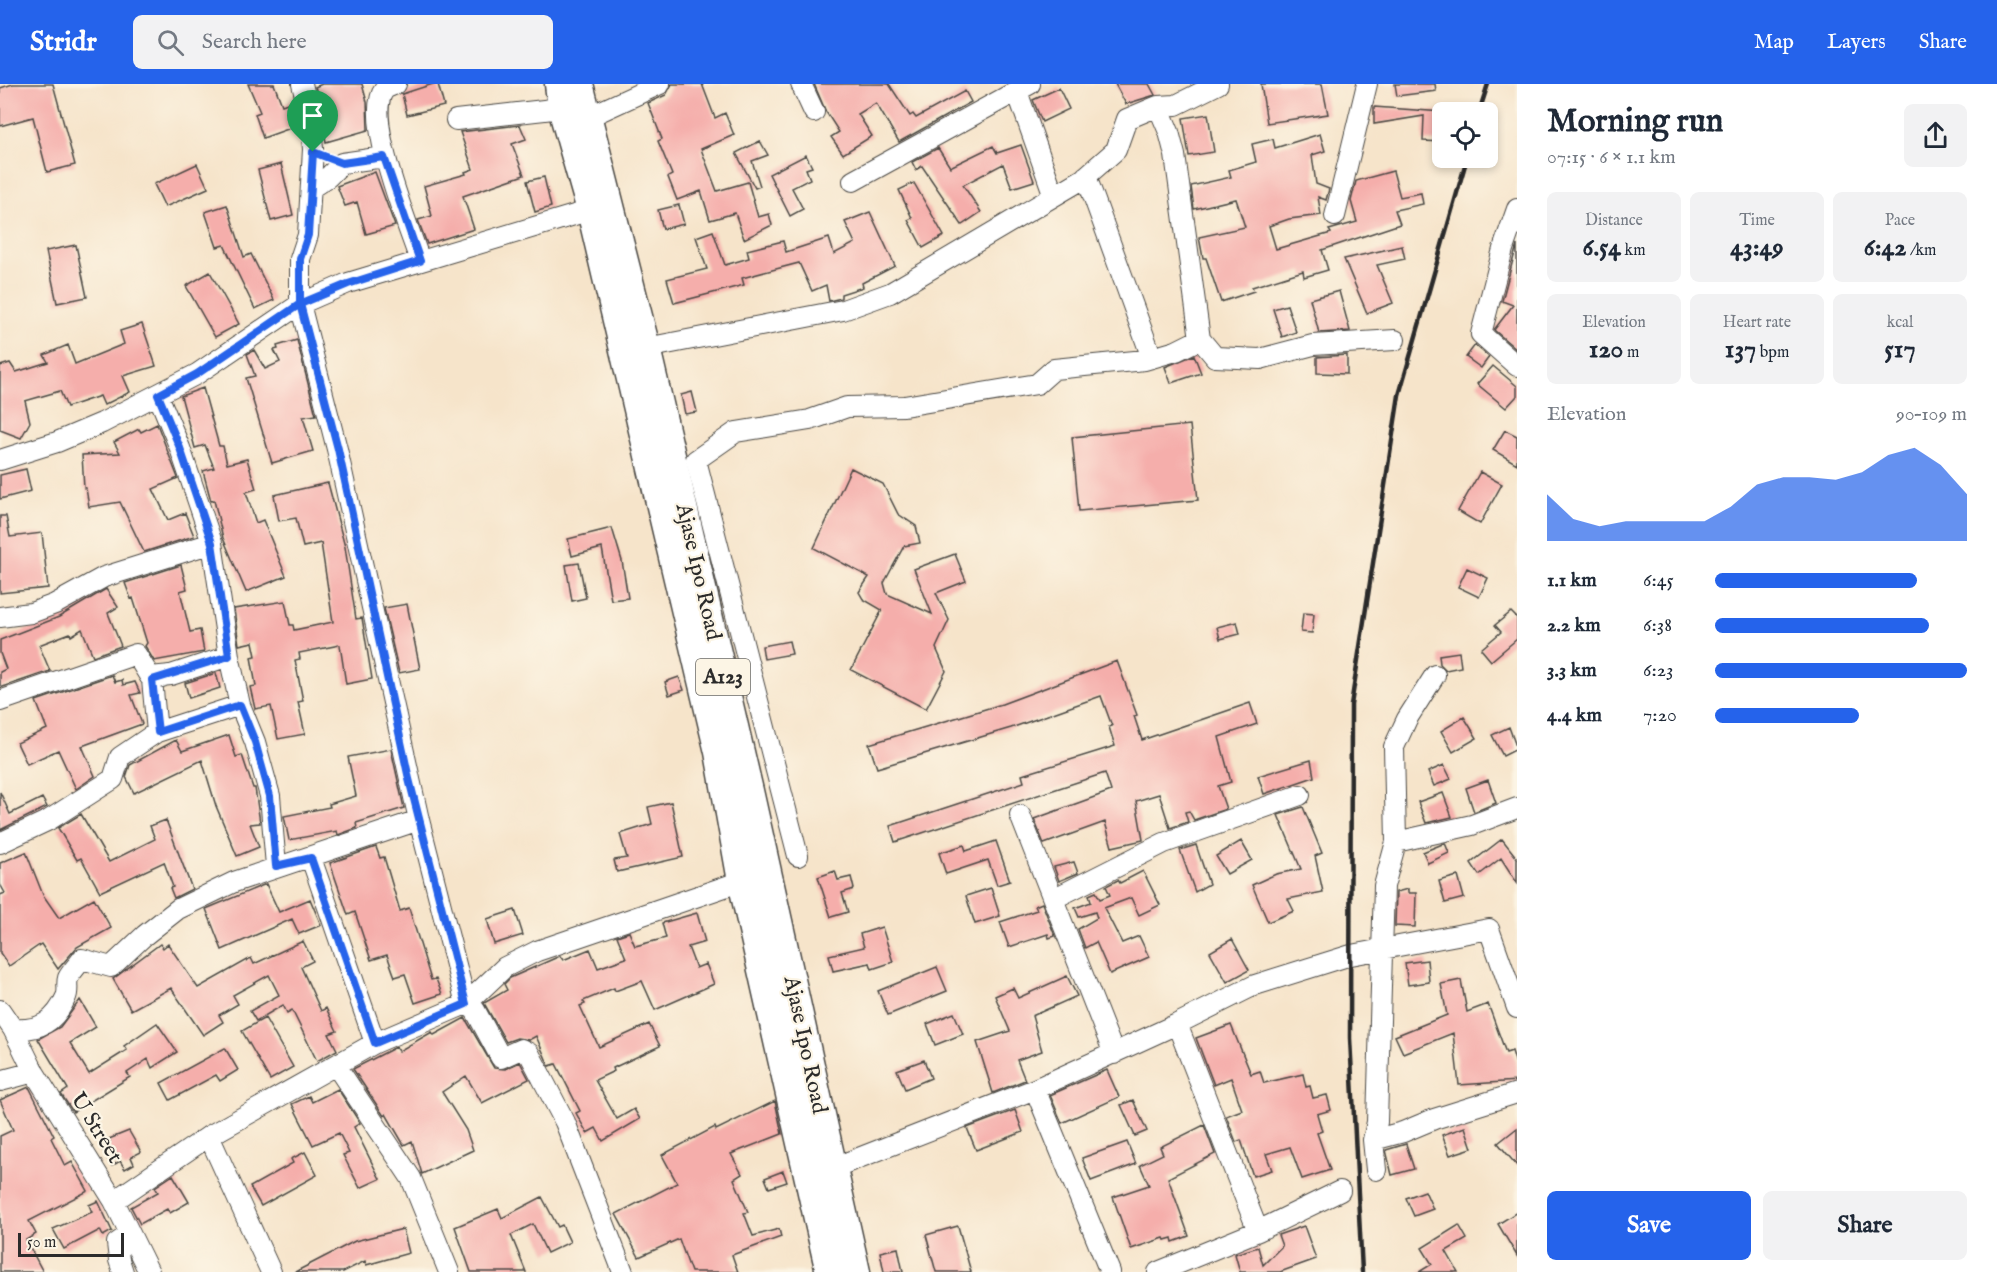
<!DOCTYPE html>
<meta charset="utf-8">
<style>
body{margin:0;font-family:"IM FELL English",serif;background:#f2f2f3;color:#1f2937;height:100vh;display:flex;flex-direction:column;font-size:22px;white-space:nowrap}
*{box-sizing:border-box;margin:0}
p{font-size:20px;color:#747a83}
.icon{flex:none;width:33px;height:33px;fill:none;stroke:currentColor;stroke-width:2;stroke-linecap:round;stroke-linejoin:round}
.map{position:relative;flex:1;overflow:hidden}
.side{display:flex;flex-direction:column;background:#fff;width:480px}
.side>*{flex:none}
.buttons{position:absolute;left:1432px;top:18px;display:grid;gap:12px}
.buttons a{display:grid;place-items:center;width:66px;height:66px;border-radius:9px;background:#fff;box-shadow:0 3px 9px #0003;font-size:30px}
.scale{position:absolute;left:18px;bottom:15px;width:106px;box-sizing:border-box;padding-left:6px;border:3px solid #2b2b2b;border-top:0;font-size:16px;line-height:21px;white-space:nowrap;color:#2b2b2b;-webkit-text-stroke:4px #fcf5e5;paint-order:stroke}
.pin{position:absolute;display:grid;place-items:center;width:51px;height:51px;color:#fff;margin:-62px -26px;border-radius:50% 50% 50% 0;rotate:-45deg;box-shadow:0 0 6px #0007}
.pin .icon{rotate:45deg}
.round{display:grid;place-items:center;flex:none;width:63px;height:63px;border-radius:9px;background:#f2f2f3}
.overview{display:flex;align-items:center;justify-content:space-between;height:102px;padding:0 30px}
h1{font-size:33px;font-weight:800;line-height:45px}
.stats{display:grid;grid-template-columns:repeat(3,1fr);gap:9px;height:102px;padding:6px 30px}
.stats div{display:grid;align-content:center;border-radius:9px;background:#f2f2f3;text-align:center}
.stats b{font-size:26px;font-weight:800}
.stats small{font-size:16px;font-weight:400}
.stats p{font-size:16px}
.chart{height:168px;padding:12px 30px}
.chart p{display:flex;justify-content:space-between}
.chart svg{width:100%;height:108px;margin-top:6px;fill:#2563eb;opacity:.7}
.action{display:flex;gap:12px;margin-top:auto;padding:12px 30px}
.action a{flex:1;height:69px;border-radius:9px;background:#2563eb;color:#fff;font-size:24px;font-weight:800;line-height:69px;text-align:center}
.action a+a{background:#f2f2f3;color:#1f2937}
ul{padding:0 30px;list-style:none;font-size:20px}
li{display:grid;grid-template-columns:96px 72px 1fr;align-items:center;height:45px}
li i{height:15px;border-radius:8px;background:#2563eb}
header{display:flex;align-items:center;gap:36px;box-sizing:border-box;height:84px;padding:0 30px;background:#2563eb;color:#fff}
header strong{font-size:28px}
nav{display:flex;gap:33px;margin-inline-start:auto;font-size:21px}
.search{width:420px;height:54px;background:#f2f2f3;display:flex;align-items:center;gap:15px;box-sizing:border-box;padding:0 21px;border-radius:9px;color:#747a83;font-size:22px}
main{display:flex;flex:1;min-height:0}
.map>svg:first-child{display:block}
</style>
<header>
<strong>Stridr</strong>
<div class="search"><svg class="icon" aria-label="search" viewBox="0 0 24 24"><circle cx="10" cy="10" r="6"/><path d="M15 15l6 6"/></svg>Search here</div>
<nav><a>Map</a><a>Layers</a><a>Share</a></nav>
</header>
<main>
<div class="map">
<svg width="1517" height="1188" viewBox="0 0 1517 1188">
<rect width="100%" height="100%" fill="#fcf5e5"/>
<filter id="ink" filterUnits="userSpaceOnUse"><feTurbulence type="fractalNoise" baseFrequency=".0167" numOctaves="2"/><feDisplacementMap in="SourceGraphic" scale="12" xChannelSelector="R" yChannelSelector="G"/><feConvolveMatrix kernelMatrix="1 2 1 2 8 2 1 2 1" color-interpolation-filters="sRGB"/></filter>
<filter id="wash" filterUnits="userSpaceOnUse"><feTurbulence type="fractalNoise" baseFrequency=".008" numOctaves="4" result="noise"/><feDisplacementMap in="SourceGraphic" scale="24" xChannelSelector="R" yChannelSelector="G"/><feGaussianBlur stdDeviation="1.35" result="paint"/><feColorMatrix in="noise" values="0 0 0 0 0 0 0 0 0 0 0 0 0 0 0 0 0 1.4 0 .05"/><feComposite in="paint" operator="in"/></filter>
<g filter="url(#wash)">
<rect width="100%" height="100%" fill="#f6e4ca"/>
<g id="blocks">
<path fill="#f5aeab" d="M13,0H53L75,81L47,88L33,33L0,42V4Z
M248,0H274L282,21L293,17L299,41L263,54L255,30L260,28Z
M322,0H362L367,18L368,46L326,58L322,34L327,33L315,3Z
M433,0H438L444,22L407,31L402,10Z
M672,0H702L715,34L725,29L734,51L701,65L717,107L748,98L758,133L769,130L772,141L744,155L735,129L710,136L701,107L677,116L668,93L672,91L658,57L662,55L648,19L666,11Z
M814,0H889L910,32L913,30L916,34L965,7L971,18L899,58L876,19L858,30L872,52L843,70L831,53L839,48L826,28Z
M1115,0H1149L1155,11L1126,20Z
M1261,0H1322L1328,30L1267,39Z
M1395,0H1435L1436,7L1397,12Z
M1059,4L1069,25L1042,38L1033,16Z
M1374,23L1443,28V58L1423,57L1424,32L1374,40Z
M1208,30L1214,68L1189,72L1183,34Z
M520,41L526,55L512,60L524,91L463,112L474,145L427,160L418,136L432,132L424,102L466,90L465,88L473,85L460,48Z
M1320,50L1325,67L1312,71L1316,100L1329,105L1326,116L1318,113L1321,131L1289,135L1269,142L1276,165L1331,149L1329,146L1357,138L1351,117L1356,97L1393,87L1400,113L1421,109L1423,120L1395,126L1400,140L1322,166L1328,186L1304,193L1303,187L1252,203L1254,207L1221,218L1206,174H1203L1199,153L1245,143L1236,115L1194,125L1191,102L1231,93L1229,86L1256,78L1252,60L1273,55L1275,64Z
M760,57L768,71L752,77L760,102L755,104L736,69Z
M1021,61L1034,97L1012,104L1003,80L963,101L981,128L962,141L922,82L916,86L912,78L938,64L950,83L993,62L997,69Z
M806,71L812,83L806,85L810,95L792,104L803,125L790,132L769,90Z
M197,80L208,104L165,123L154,100Z
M281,80L293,131L271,137L258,86Z
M375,88L395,142L366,150L357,118L345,122L337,102Z
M544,93L551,123L535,128L527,97Z
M914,99L944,152L923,164L908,136L912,134L899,106Z
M227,121L244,173L251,170L274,216L255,225L224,161L217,163L205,128Z
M679,121L684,140L663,145L658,126Z
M870,128L895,182L862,199L863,203L841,210V214L829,217L826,201L812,207L799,179L742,194L744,201L674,219L667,195L707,185L696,153L713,147L725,181L749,174L747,166L783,157L786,168L829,154L834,170L855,159L845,138Z
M76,161L87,213L57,219L46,167Z
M1517,161V266L1494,246L1513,221L1502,217Z
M1402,162L1405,175L1377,181L1393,219L1367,229L1344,175Z
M210,188L239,240L215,253L186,202Z
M1339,207L1350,247L1319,249L1310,215Z
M1287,221L1296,248L1282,253L1273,225Z
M142,240L156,282L123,292L130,308L104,321L100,312L67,323L60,307L25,317L30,338L21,354L0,346V282L10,279L16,288L48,278L44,271L68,261L75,280L124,260L120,247Z
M297,256L316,331L303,333L313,367L272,379L246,294L255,292L247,270L254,266L265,285L280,278L274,266L278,265L277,262Z
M1475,261L1489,273L1481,284L1466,273Z
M1194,271L1201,289L1171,299L1165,283Z
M1347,271V290L1317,289V273Z
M1493,282L1517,302V312L1506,324L1477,300Z
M203,304L219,362H223L227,380L247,375L256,405L246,408L256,439L263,436L286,492L246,508L223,454L214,416L211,417L203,387L214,384L205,361L195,364L181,312Z
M692,308L697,328L685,330L681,311Z
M157,340L178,394L153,405L168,436L185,429L194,452L144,468L120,418L89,423L86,404H84L82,371L120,369L114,358L139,345L141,348Z
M1190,341L1198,416L1079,427L1072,353Z
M1505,346L1517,352V380L1493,366Z
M851,384L883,400L898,430L916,442L920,459L904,462L884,499L887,510L932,530L914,485L955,470L966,497L936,509L949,536L936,564L946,587L926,625L851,586L882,526L863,515L859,508L869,493L814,464Z
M26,385L31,407L0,415V391Z
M1480,388L1502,400L1480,440L1458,427Z
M328,399L345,463L356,535L362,534L372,595L346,600L340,561L299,569L300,575L295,576L303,617L298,618L305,650L278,655L271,622L255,625L250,603L256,602L251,573L256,572L253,558L239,561L234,525L285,517L290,541H293L294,546L333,538L321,459L303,463L296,434L279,437L274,411Z
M0,432H6L10,453L42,449L48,504L0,509Z
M612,444L622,477L628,514L611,516L602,464L572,472L568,455Z
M579,479L586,514L572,517L566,481Z
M181,481L187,505L180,507L190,548L200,546L204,568L154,577L145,562L147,559L133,514L131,515L125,499Z
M1467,484L1488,494L1479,513L1458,503Z
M106,505L118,523L108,529L121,562L93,572L82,545L71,552L70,549L39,561L50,587L0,604V588L6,585L0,569V556L59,533Z
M407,520L420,585L399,589L384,524Z
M1511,528L1517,534V555L1491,577L1481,565L1501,548L1495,541Z
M1303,529L1314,530L1312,549L1301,548Z
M1237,538L1240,550L1220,555L1217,543Z
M789,557L792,570L764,575L762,562Z
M1459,568L1461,583L1446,586L1440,580L1439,571Z
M1117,577L1137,631L1134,632L1142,656L1250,619L1257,640L1219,653L1231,698L1218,702L1226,725L1194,736L1189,727L1185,728L1188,738L1170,744L1159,710L1136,717L1143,756L1112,763L1105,738L1044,760L1034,735L1111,707L1105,689L895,758L890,742L1024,698L1022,691L1115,662L1109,643L1112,642L1101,612L1011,644L877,684L869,660L1002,620Z
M216,589L220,604L189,614L185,599Z
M112,591L115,598L122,596L123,601L135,598L140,609L131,611L142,640L82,662L95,692L76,705L58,666L27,680L17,659L47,645L36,617Z
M679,593L684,606L669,611L665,598Z
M1464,633L1477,654L1453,668L1441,647Z
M1509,643L1517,665L1503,672L1492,651Z
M229,651L236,673L242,671L253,704H255L260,739L250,740L259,763L237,772L216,722L202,676L134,709L126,693L130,681L176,656L182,667Z
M391,665L404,724L356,739L357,744L338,751L337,747L289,756L284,732L330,723L329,720L356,712L348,673Z
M1311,676L1314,693L1264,710L1258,692Z
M1444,681L1451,695L1434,702L1428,688Z
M1488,696L1496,719L1474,728L1466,704Z
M0,708L10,730L42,714L47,723L0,746Z
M1443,709L1452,733L1426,739L1418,718Z
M671,718L683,773L617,788L614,776L627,774L620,750L652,740L648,723Z
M1303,723L1322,769L1315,772L1323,808L1288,815L1294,827L1268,838L1252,801L1276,790L1301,785L1278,731Z
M81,730L109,778L155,755L150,742L166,736L192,805L174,814L170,804L173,803L164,778L100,808L81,774L77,776L58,744Z
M1502,755L1517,774V799L1501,774L1479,791L1471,779Z
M996,757L1010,797L997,801L988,776L946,790L939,769L964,761L966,767Z
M1241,757L1252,776L1227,790L1216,772Z
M1445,759L1449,769L1428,779L1423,768Z
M1196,761L1209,800L1195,808L1180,766Z
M376,763L380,774L384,773L400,827L409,824L431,896L436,895L442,910L415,919L405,890L395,893L387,871L371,876L355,828L348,831L330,779Z
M26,768L43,811L59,834L94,814L111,844L77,863L58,885L41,860L9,882L0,869V811L5,809L0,800V779Z
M1074,778L1078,789L1059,797L1054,783Z
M835,787L838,796L851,793L854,805L842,809L848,828L831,833L818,793Z
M1143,787L1160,821L1139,831L1131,814L1104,824L1122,859L1139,852L1149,873L1110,890L1096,858L1085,864L1078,845L1097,834L1095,828L1079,833L1075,824L1091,818L1089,811L1096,808L1100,815L1110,811L1106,802L1118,796L1120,799Z
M1458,792L1464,814L1445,819L1439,797Z
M266,800L279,828L310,815L321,841L299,850L292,835L222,866L206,825Z
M991,804L1000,832L975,840L966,812Z
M1408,805V809H1416L1415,843L1395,842L1396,808Z
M1042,819L1055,852L1049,854L1048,850L1009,863L1000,838L1037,826L1035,822Z
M515,826L523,851L494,860L487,835Z
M697,829L705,858L688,863L696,884L706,880L714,900L655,926L642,897L615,907L614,904L583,917L585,920L580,922L599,963L649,940L660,962L613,984L614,987L595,996L617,1035L634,1025L640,1035L603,1057L596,1044L587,1049L576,1029L580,1027L556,980L549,982L536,952L529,956L517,954L506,958L484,919L507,906L504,900L510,894L560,872L563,876L590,865L598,884L626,874L617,852L629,848L635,862L666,854L662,839Z
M882,843L893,878L872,885L870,879L833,887L829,871L864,863L860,850Z
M1232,855L1249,886L1227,898L1210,868Z
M303,857L313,877L301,883L321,927L326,924L337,947L329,950L337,966L317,977L292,926L287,929L283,921L256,937L250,927L279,911L269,891L233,911L238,920L219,931L223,938L203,951L171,904L131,926L113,895L160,860L163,864L168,860L198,904L251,874L254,880Z
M1427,876L1429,898L1408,901L1405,879Z
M937,883L947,907L888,931L878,907Z
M1067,892L1077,912L1032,932L1042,967L1017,976L1025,996L993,1009L977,958L1010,947L995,912L1013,904L1018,914Z
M1461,896L1467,928L1488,920L1506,969L1512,967L1517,983V997L1459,1001L1453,949L1403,969L1395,952L1447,931L1441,900Z
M80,916L96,943L70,959L89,990L127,966L124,962L157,939L177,968L152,984L148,975L127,989L130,993L73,1028L61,1010L68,1005L38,955L60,943Z
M954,929L963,950L935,961L927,940Z
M265,934L293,983L270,996L242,947Z
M465,934L494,984L505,985L520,978L529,995L482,1019L466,992L442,1008L466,1046L473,1066L422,1090L412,1057L404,1061L386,1030L384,1032L353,985L396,963L399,967L432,948L434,951Z
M1231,941L1251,990L1260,987L1264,999L1303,990L1306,1003L1310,1002L1313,1014L1327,1011L1331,1026L1317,1030L1322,1047L1317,1049L1330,1086L1302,1095L1290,1063L1266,1070L1272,1086L1253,1092L1241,1056L1236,1058L1226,1032L1242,1026L1231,994L1214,1001L1196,954Z
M225,964L238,986L220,997L216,991L170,1016L161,999Z
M924,976L931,994L905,1005L897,986Z
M1107,986L1119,1013L1062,1039L1050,1011Z
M29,1003L54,1052L51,1054L65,1082L72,1078L88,1107L29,1137L36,1150L26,1156L43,1188H0V1052L13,1046L0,1016Z
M338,1005L360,1039L354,1043L380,1095L360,1104L343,1071L349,1069L339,1049L313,1061L292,1020L309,1012L312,1018Z
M1133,1016L1147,1047L1135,1052L1121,1021Z
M775,1017L782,1050L731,1070L742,1090L734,1095L748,1128L744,1129L753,1152L779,1145L781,1153L732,1171L738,1188H691L679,1155L639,1173L616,1130L677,1099L662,1071L715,1043L716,1046Z
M1015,1026L1023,1048L976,1066L967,1044Z
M1204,1041L1215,1070L1168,1094L1189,1152L1173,1158L1172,1154L1165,1156L1164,1154L1131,1165L1113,1113L1149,1101L1140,1081L1163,1070L1160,1063Z
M1465,1043L1472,1064L1450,1071L1442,1051Z
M1517,1044V1082L1498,1059Z
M129,1047L141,1068L131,1073L134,1080L125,1085L120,1077L112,1082L101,1063L110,1058L109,1055Z
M1127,1058L1136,1080L1091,1097L1082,1074Z
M1406,1060L1414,1085L1392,1091L1386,1066Z
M305,1068L317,1091L261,1122L250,1103L293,1079L291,1075Z
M783,1087L787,1098L769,1104L765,1094Z
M173,1091L189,1118L170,1129L167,1125L140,1140L131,1123L158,1108L155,1103Z
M1425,1107L1433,1125L1414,1132L1406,1114Z
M542,1113L558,1143L562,1141L570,1158L547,1169L533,1140L511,1151L526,1188H471L455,1143L498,1125L502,1134Z
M98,1117L112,1147L103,1152L100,1146L64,1165L53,1145L92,1128L89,1121Z
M1517,1128V1172L1498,1140Z
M1459,1141L1467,1155L1446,1167L1458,1188H1419L1432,1180L1422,1164Z
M958,1142L971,1188H936L926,1151Z
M1304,1142L1316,1175L1280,1188H1240L1235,1170L1258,1163L1263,1181L1282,1162L1278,1151Z
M403,1145L409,1169L366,1181L365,1177L343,1188H295L355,1157Z
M898,1164L903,1188H884L880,1168Z"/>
</g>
</g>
<g filter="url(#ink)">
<use href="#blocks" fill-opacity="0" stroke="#494743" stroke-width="1.5"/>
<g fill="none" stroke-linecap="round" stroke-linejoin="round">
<g stroke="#494743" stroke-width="22">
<path id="minor" d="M396,0C392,2 387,3 384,6C363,33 410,146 420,177
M801,0L814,28
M1030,0L1017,7L1054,112
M1158,22L1169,48L1175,71L1200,255L1215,273L1260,275L1313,261L1395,256
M586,34L660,0
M456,36L562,24
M1086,92L1152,274
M853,97L1017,7
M311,104L328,93L342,79L384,73
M1517,125L1503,165L1481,250L1517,282
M1335,132L1367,0
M646,264L843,226L890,209L1083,95L1116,66L1127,35L1158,22L1176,21L1218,0
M158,311L180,364L212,459L229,572L240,621L255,658L270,712L276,782
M0,376L57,358L102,339L197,290L300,220L348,199L591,126
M0,533L31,529L55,520L104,493L212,459
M0,617L136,570L150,593L171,591L229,572
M157,648L152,596L168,591
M1517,724L1472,741L1396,758L1384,802L1377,1038L1373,1056L1403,1048L1434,1035L1517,1009
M1020,731L1114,970
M419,736L466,920L475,926L501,974L521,965L529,969L565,1038L623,1188
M1396,758L1394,663L1407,635L1435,591
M0,759L49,736L113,695L120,673L157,648L240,621
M798,772L696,376L736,348L810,336L847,323L904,322L1037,300L1054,285L1145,276L1176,267L1200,255
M311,774L375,959
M1053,815L1164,759L1300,711
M0,926L13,945L34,988L114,1117L149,1188
M1177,940L1258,1147
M13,945C39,947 55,938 66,913C69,907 66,900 68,894C71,888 78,881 82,875L111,883L145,851L178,825L234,798L419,736L337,365L300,220V175L308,151L313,65L310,32L302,0
M337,983L411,1094L449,1188
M0,997L34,988
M1035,1005L1110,1188
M209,1052L271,1188
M1373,1056L1376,1086
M833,1084L1035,1005L1177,940L1255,901L1351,871L1489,845L1517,924
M114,1117L209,1052L375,959L466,920L505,883L537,867L742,797
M123,1188L119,1176L117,1159L130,1150
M1158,1188L1258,1147L1340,1107"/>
</g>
<g stroke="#494743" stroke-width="31">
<path id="highway" d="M559,0L562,24L591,126L719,668L742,797L830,1188
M579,0L646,264L749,707L856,1188"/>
</g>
<use href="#minor" stroke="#fff" stroke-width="20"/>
<use href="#highway" stroke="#fff" stroke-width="28"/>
<path stroke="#2b2b2b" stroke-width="4.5" d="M1479,28L1488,0
M1362,1188L1350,954L1351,621L1399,311L1467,74"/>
</g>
</g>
<g fill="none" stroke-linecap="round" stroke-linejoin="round" filter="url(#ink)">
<g stroke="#fff" stroke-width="12">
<path id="route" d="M313,68L308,151L300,175V220L197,290L158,311L180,364L212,459L229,572L152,596L158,648L240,621L255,658L270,712L276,782L311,774L375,959L466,920L409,695L338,365L300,220L348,200L420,177L384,73L342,79L313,68"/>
</g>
<use href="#route" stroke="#2563eb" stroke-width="8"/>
</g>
<g text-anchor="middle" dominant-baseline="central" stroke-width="4.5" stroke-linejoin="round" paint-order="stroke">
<rect fill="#fcf5e5" stroke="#6a6863" stroke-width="1.5" x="696" y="575" width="54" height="36" rx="4.5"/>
<g font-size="21" font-weight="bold" fill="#2b2b2b">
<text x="723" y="593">A123</text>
</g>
<g font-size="22" fill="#2b2b2b" stroke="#fcf5e5">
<text transform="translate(698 488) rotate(77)">Ajase Ipo Road</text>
<text transform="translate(805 961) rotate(78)">Ajase Ipo Road</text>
<text transform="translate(96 1044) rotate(58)">U Street</text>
</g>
</g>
</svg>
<div class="buttons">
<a><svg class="icon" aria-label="locate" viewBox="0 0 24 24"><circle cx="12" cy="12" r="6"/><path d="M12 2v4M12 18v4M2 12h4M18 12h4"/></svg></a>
</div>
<div class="scale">50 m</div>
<div class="pin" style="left:313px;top:68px;background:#1e9e55"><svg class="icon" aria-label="arrive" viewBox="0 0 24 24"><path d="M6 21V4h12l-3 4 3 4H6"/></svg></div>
</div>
<section class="side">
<div class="overview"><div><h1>Morning run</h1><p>07:15 · 6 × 1.1 km</p></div><a class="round"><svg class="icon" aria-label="share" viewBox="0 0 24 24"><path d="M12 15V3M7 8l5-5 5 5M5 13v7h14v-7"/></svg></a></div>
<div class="stats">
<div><p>Distance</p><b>6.54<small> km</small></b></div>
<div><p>Time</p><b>43:49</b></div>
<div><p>Pace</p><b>6:42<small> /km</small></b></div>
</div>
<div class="stats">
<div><p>Elevation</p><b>120<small> m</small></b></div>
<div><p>Heart rate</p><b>137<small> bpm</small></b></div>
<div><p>kcal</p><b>517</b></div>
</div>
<div class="chart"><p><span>Elevation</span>90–109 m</p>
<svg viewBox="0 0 160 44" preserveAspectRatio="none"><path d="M0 44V25L10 35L20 38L30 36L40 36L50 36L60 36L70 30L80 21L90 18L100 18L110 19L120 16L130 9L140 6L150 13L160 25V44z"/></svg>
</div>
<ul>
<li><b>1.1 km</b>6:45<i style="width:80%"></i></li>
<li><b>2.2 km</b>6:38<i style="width:85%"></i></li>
<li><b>3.3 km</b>6:23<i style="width:100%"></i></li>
<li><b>4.4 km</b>7:20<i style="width:57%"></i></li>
</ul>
<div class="action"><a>Save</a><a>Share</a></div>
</section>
</main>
